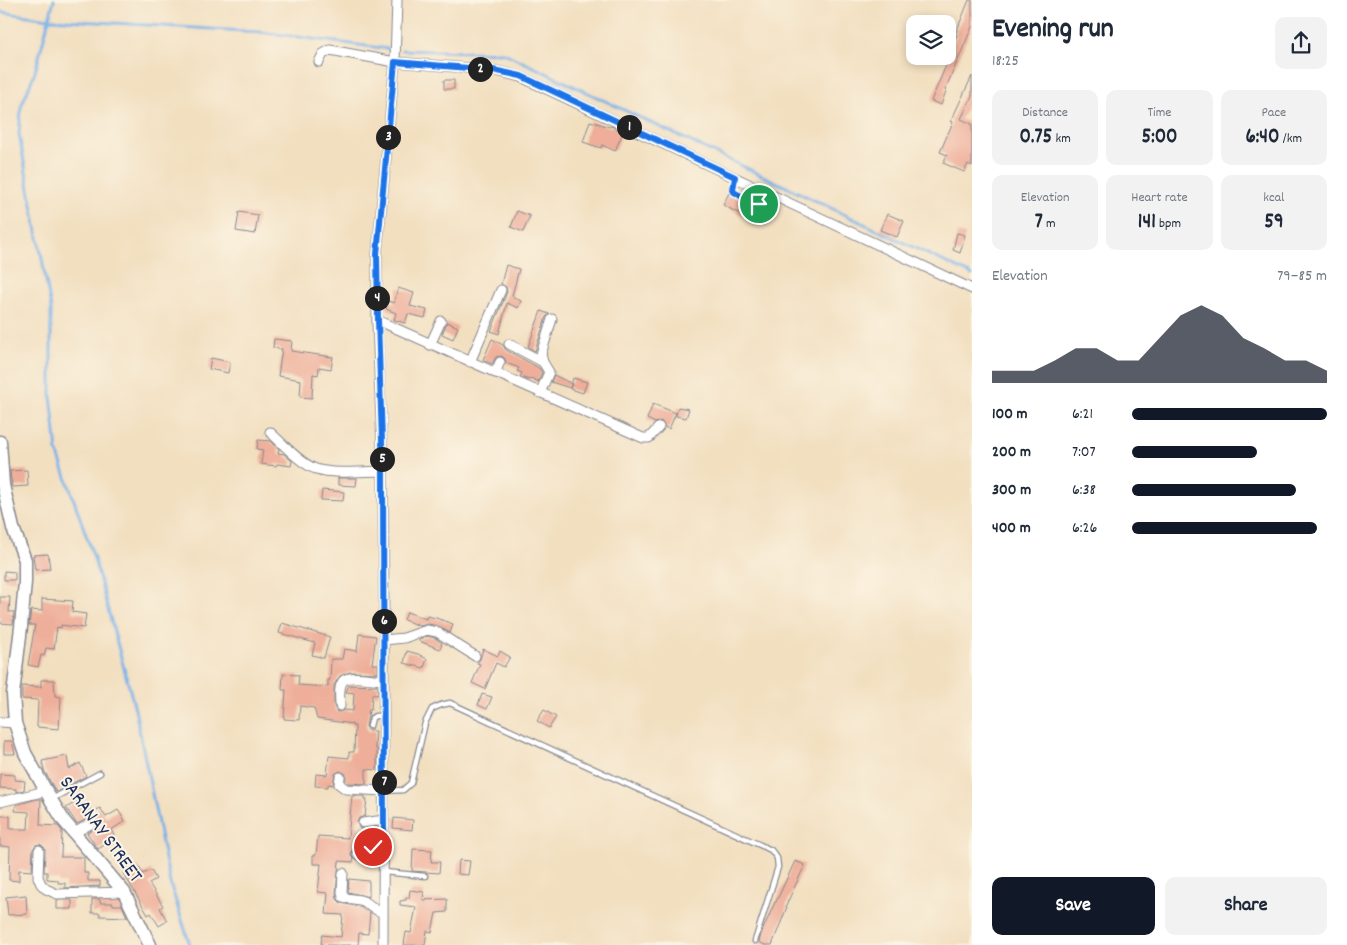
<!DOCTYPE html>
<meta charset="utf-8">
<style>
body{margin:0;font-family:Dekko,sans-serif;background:#f2f2f3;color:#1f2937;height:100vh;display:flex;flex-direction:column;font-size:19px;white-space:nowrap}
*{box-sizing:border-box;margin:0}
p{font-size:16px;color:#747a83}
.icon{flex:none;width:28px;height:28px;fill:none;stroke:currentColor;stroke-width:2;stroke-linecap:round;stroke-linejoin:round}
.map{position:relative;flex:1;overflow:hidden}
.details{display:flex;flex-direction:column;background:#fff;width:375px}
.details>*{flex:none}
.controls{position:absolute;left:906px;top:15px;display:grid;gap:10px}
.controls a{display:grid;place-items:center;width:50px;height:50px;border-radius:10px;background:#fff;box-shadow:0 2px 8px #0003;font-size:25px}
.pin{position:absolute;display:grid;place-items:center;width:42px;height:42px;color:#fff;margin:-21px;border:2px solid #fff;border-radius:50%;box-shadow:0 1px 5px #0007}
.km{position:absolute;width:25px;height:25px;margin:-12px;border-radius:50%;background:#222;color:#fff;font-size:14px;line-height:25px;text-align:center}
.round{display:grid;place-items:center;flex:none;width:52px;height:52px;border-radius:10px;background:#f2f2f3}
.summary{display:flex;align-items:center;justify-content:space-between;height:85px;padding:0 20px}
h1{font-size:28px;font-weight:800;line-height:38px}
.metrics{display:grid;grid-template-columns:repeat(3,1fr);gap:8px;height:85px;padding:5px 20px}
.metrics div{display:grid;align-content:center;border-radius:10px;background:#f2f2f3;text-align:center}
.metrics b{font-size:21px;font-weight:800}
.metrics small{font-size:14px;font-weight:400}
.metrics p{font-size:14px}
.chart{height:140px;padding:10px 20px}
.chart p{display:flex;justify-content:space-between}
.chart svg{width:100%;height:90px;margin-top:5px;fill:#111827;opacity:.7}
.button{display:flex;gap:10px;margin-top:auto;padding:10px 20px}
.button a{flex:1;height:58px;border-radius:10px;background:#111827;color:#fff;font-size:20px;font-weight:800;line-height:58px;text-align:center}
.button a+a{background:#f2f2f3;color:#1f2937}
ul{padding:0 20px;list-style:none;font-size:16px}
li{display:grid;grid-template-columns:80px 60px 1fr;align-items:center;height:38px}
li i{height:12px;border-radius:6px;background:#111827}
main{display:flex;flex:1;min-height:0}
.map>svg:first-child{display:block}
</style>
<main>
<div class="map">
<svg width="972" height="945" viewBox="0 0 972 945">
<rect width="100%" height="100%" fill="#fcf5e5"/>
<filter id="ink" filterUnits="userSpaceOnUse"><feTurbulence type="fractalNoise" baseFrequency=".02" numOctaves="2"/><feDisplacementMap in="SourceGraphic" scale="10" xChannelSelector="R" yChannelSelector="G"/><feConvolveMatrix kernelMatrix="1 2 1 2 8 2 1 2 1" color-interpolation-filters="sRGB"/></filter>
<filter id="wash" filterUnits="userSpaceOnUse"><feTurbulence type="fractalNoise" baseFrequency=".0096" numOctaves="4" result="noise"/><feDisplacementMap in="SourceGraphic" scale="20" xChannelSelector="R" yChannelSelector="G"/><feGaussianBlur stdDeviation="1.12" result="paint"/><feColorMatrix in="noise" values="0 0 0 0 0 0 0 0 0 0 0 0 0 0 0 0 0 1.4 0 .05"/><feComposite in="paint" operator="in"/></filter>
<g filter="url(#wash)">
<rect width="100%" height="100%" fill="#f2dfc0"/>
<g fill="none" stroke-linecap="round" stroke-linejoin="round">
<path stroke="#78b0e7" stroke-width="3" d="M54,0L35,72L21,107L19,134L51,308V395L57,451L94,558L135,709L170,883L190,945
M0,12L49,19L260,32L389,49
M402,50L504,53L972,275"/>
</g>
<g id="blocks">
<path fill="#eeae99" d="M969,0H972V27L945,90L946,91L941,105L931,101L952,51L950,50L957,35H955Z
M972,76V96L961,119L972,124V166L968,164L964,172L943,163L947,155L940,152L953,122L951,121Z
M444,80H454V89H444Z
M590,121L610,127L611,126L623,132L615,151L602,145L601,148L583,142Z
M729,193L760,211L755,222L723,205Z
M517,211L530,216L523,232L511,227Z
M239,212L258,215L255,234L236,231Z
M887,214L904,221L897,237L880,230Z
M957,233L965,235L960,253L953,250Z
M506,265L519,269L512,296L521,301L518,308L507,303L499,334L491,331L507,292L506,287L501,284Z
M398,288L414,293L410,306L427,310L425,318L408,314L405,323L394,320L396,313L386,309L388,301L394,303Z
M541,311L549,314L546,317L535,351L528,347Z
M447,322L458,327L453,339L442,334Z
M274,339L292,341L291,351L333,357L331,369L319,367L318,375L313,374L312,398L300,397L301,380L278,376L282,349L273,348Z
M492,339L503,345L506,350L539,368L542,372L538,382L531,378L530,380L520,377L522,373L517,371L519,368L506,363L505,359L502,356L496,357L492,364L483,360Z
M211,358L230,362L228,373L209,369Z
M554,375L572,384L570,388L551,382Z
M573,378L587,382L583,393L570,389Z
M653,404L676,413L669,429L665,427L661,421L655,423L647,419Z
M678,407L689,409L686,418L676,416Z
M258,440L271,441L279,449L278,453L284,454L292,461L291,466L277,464L276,466L261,464L263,450L257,449Z
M27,470L28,486L12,487L10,471Z
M338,478H357L356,486L338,485Z
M322,490L344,492L343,501L321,500Z
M48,554L50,569L35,570L33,555Z
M4,571L15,572V580H4Z
M0,597H10L9,612H14L13,624L0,623Z
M42,599L73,601L72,612L86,614L84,628L61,625V628L57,627L54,649L46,648L44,656L41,655L38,667L28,665L35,625H29L31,610L42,611Z
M407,612L426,619L427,616L436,618L453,624L450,633L438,626L428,624L420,626L404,620Z
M282,623L330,637L324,658L312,655L315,643L279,633Z
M359,634L376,636L372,664H378V673L350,672L340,676L334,685V706L337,712L345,710L353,711L354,693L346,692L349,685L378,686V695L372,694L371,710H369L366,726L368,731H376L375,748H377V770L366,769V784L348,783L346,781V774L340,771L335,774L333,785L328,784V787L315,786L316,774L327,775L329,756L349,758V752H354L355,726H352V724L317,719L314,708L300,706L299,720L284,719L286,690H282L283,674L299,675L298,685L328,687V680H330L331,659H342L344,649L357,651Z
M427,636L435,638L442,643L440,649L419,641L420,639Z
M483,649L498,656L500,651L510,657L504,667L496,663L485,689L472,683L480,664L477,663L480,659Z
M407,651L418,654L427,659L424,668L404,663Z
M41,680H54L55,696L61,697L59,729L37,727L38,700L22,699V686L41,687Z
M482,694L492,697L487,709L478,705Z
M544,710L556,717L549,728L537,721Z
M4,741H12L15,754H4Z
M67,756L69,769L80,763L86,776L56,792L44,770L42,761Z
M0,774L15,775V780L25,781L24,790L16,792V789L0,788Z
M352,796H365V799H367L365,816L359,818L357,823L360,829H364L363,842L365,843V848H355L352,850L351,856L354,859L353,862L339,861L336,893L337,899L341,903L360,907L370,913L368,934L359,933L358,945H321L322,935L341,937L343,915L326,914L328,893L318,892L321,864H313V855H316L318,836L348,838Z
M37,799H41L40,825L58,826L62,831L61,856L60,857H84V873H88V881H100V886L65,888V883H58V880L47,879V872H44L45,850L44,847L40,844L36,845L33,849L32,871L19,870V881L9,880L10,847L0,846V816H10V829H28L29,812L15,811L16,805Z
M79,800L87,812L91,809L93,812L100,808L106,817L118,810L125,821L111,830L116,838L98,849L87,833L97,827V820L92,817L77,824L66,808Z
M394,818L413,820L412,830L393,828Z
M413,849L432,850L431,862H440L439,873L412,871Z
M459,860L470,861L468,875L458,874Z
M795,861L805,865L788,901L786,907H787L772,945H765L759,942L761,934L775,902H776Z
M138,866L143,874L151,870L156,879L149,883L163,906L160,908L167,921L159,926L151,913L148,915L124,874Z
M349,879L369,881V897L348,892Z
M410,890L424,892L423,900L447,899V912L436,913L432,932L427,931L425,945H404L406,932L411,933L416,907L400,905V901L406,900V898H409Z
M26,895L27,914L8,915L6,897Z
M92,899H100V903H113V905H122L127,917L100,916V913H92Z
M57,900H72V909H57Z"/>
</g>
</g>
<g filter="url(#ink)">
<use href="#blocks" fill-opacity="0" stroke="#86878f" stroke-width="1"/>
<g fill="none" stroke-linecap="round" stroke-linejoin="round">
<g stroke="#86878f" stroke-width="7">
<path id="lane" d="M735,177L733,190L734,192L756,205L759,204L763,191
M370,726L372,718L375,716H384
M384,791L403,790L411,783L425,723L432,709L441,705L450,703L771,850L777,858L778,867L755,941
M52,799L100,773
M384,872L425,876"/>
</g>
<g stroke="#86878f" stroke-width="11">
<path id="street" d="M319,62L323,54L330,50L395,62L493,70L521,77L972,289
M377,320L643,438H649L659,427
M509,344L543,362
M430,345L441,321
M470,362L501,290
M495,373L500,362
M540,393L549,372L543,362L541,354L552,319
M270,432C282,443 301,464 316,469C336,475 362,471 383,471
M384,640L404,638L427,630L437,632L475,656
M340,706C340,698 338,687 343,681C349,674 375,680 384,680
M0,722L15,723
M340,777L339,784L346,789L384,791
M0,802L46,791
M363,823L384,820
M74,833L92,823
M39,850L38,877L41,884L46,889L57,894L124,892
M357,854L367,856L373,847L384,849
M343,873L342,892L343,897C351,900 358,898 365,902C372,905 375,912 383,912
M383,945L384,640L383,471L377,320V254L395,62L397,0"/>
</g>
<g stroke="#86878f" stroke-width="15">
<path id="secondary" d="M0,442L3,485L13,528L25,560V582L21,627L13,694L15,723L25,753L51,800L64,821L124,892L150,945"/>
</g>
<use href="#lane" stroke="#fff" stroke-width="4.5"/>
<use href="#street" stroke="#fff" stroke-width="9"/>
<use href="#secondary" stroke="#fff" stroke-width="12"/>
</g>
</g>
<g fill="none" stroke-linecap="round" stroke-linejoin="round" filter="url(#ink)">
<g stroke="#fff" stroke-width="10">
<path id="route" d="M373,847L384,849L383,471L378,320L377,254L395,62L493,70L521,76L735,177L733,190L734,192L756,205L759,204"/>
</g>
<use href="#route" stroke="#1a73e8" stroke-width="6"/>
</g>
<g text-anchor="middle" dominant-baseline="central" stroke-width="4" stroke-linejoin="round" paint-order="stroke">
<g font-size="20" fill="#1b2f5e" stroke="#fcf5e5">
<text transform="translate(100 830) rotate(54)">SARANAY STREET</text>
</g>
</g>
</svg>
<div class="controls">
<a><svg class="icon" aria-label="layers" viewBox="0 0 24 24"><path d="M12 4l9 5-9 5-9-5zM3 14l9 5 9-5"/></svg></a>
</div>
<div class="pin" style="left:759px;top:204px;background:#1e9e55"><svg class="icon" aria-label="arrive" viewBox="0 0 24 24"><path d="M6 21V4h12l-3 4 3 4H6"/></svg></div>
<div class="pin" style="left:373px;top:847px;background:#d93025"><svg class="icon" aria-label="check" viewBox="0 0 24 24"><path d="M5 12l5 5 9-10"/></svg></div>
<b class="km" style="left:629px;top:127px">1</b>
<b class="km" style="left:480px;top:69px">2</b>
<b class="km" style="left:388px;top:137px">3</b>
<b class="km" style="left:377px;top:298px">4</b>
<b class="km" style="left:382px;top:459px">5</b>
<b class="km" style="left:384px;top:621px">6</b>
<b class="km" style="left:384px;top:782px">7</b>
</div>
<section class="details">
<div class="summary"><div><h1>Evening run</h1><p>18:25</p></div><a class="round"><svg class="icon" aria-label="share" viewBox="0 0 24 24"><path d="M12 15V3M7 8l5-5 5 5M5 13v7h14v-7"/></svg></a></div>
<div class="metrics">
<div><p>Distance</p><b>0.75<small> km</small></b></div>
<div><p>Time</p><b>5:00</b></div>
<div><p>Pace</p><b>6:40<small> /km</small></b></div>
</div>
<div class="metrics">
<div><p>Elevation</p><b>7<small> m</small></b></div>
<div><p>Heart rate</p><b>141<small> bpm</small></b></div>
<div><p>kcal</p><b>59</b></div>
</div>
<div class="chart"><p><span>Elevation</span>79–85 m</p>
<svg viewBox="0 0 160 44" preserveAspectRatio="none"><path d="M0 44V38L10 38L20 38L30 33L40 27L50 27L60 33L70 33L80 22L90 11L100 6L110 11L120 22L130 27L140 33L150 33L160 38V44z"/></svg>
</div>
<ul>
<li><b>100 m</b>6:21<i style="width:100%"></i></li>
<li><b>200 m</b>7:07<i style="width:64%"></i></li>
<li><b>300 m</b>6:38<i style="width:84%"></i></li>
<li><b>400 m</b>6:26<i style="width:95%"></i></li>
</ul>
<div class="button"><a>Save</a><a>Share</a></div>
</section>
</main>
